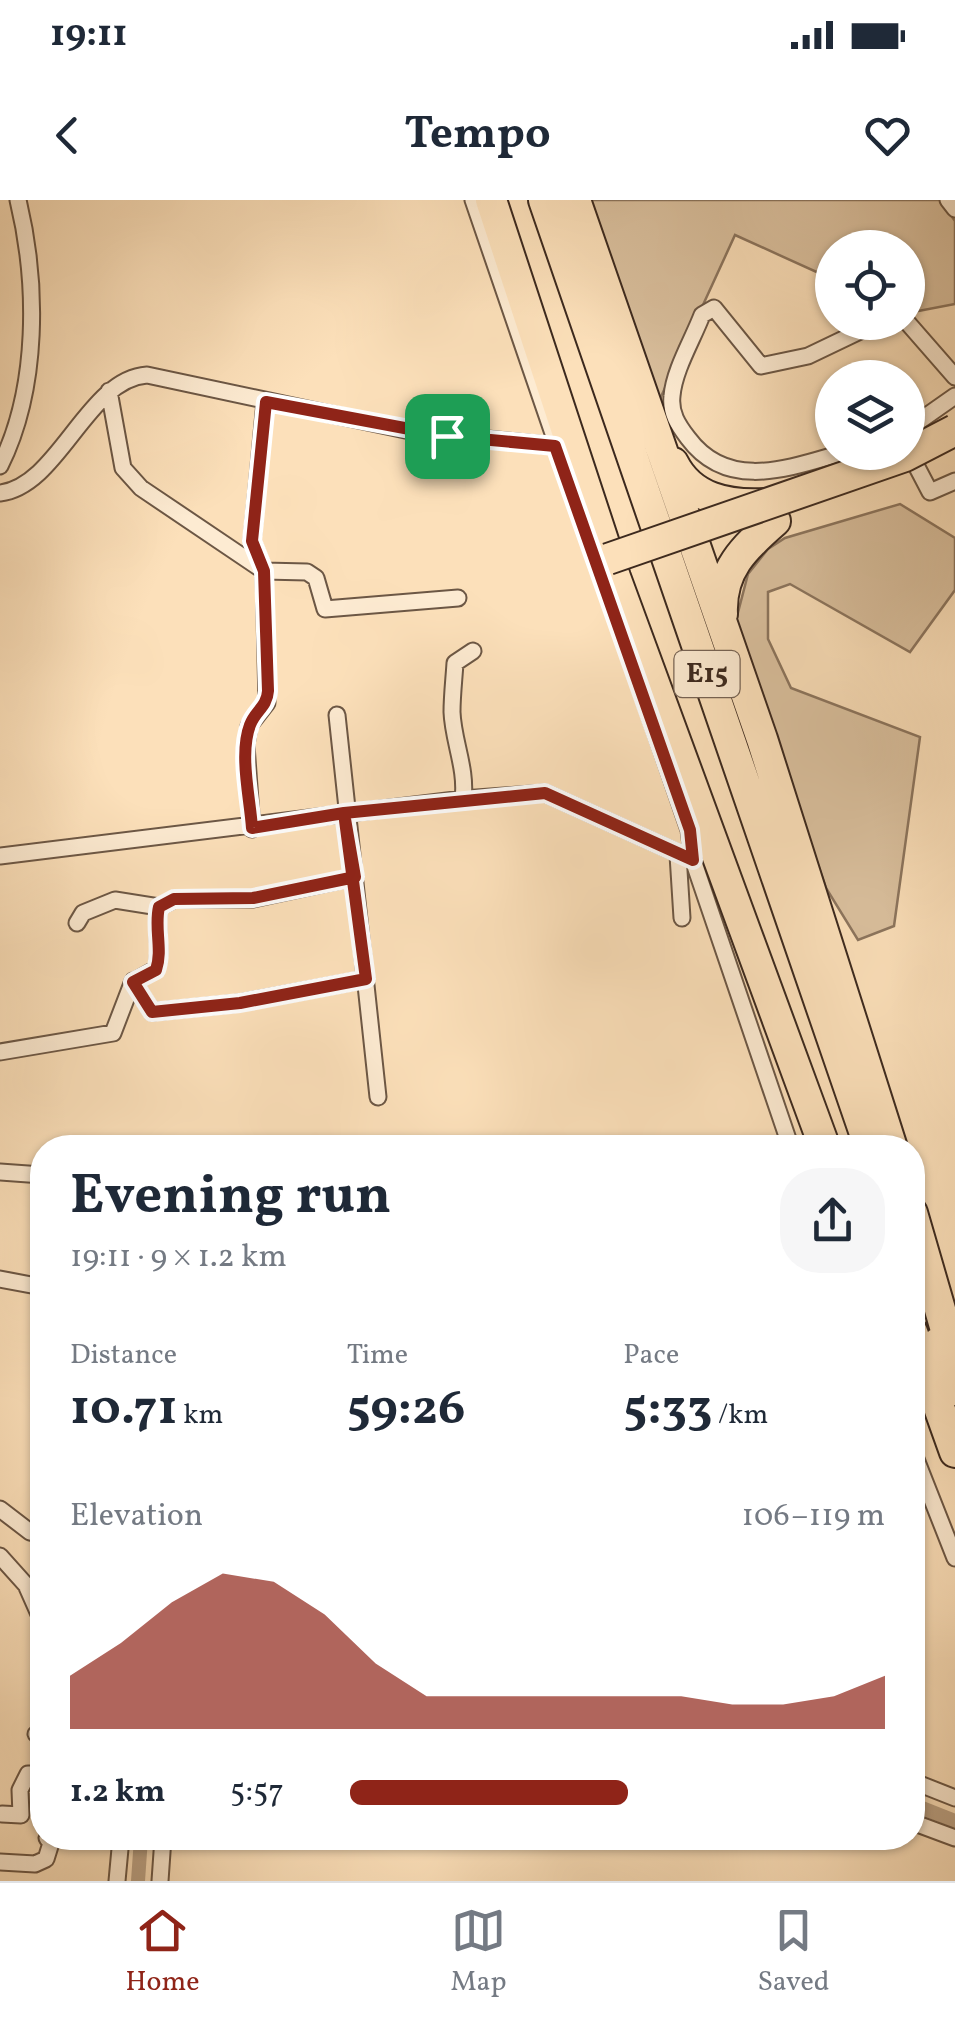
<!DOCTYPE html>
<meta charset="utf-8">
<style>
body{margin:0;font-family:Vollkorn,serif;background:#f6f6f7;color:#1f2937;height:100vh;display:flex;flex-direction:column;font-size:38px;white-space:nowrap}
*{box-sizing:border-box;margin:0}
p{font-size:32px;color:#747a83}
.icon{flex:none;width:55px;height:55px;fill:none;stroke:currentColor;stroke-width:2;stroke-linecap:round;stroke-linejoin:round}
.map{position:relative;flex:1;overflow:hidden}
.details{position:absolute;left:30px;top:935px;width:895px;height:715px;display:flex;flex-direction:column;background:#fff;border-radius:40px;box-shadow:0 2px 8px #0004}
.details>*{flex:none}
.tools{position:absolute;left:815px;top:30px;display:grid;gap:20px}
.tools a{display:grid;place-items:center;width:110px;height:110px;border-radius:50%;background:#fff;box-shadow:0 2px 8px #0004;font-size:50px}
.pin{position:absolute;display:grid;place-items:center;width:85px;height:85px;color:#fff;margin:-42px;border-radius:20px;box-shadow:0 5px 15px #0006}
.round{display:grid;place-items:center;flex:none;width:105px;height:105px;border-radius:40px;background:#f6f6f7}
.headline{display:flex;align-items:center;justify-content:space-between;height:170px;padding:0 40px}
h1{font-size:55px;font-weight:700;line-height:75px}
.figures{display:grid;grid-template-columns:repeat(3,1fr);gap:15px;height:170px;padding:10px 40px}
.figures div{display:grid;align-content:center}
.figures b{font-size:50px;font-weight:700}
.figures small{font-size:28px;font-weight:400}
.figures p{font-size:28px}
.chart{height:280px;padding:20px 40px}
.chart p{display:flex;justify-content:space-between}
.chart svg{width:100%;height:180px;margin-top:10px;fill:#8f2418;opacity:.7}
ul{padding:0 40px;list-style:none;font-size:32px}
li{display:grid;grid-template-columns:160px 120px 1fr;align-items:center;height:75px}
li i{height:25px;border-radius:12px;background:#8f2418}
.status{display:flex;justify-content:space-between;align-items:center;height:70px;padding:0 50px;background:#fff;direction:ltr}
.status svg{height:28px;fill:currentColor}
header{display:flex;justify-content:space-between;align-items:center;height:130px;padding:0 40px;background:#fff;font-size:45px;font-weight:700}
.dock{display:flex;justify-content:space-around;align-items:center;height:140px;border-top:2px solid #e0e1e3;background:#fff;font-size:28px;color:#747a83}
.dock a{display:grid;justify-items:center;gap:5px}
.dock .selected{color:#8f2418}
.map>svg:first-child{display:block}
</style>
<div class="status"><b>19:11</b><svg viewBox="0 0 49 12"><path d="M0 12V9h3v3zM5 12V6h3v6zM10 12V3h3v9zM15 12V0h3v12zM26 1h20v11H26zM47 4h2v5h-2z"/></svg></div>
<header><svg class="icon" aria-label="back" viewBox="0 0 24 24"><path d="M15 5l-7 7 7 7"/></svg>Tempo<svg class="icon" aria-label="heart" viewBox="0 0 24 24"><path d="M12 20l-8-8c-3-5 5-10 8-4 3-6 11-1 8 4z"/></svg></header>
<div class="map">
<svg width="955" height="1681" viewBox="0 0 955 1681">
<rect width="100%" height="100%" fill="#fce0ba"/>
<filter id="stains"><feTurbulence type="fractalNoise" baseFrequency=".002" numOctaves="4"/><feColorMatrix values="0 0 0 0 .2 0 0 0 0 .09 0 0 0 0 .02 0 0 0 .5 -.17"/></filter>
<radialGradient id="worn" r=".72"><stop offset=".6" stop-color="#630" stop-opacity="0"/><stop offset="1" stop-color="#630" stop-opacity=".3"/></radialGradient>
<path fill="#dbc19f" stroke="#8c755e" stroke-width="2.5" d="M584,0H940L955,21V104L908,113V48H832V79L735,35L659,201Z
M900,304L955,338V390L910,452L790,384L768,392V439L791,488L920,537L894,726L858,740L826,688L735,424L748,374L768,349L785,338Z"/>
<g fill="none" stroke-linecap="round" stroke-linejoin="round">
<path stroke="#bba285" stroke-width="14" d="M912,1604L955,1621
M138,1681L141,1638"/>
<g stroke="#6c5745" stroke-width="19">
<path id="street" d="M473,0L689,630L693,660L791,948
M948,0L955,9
M907,122L955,177
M109,191L123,268L141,288L264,371L307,372L316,378L325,409L458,398
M908,229L955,196
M908,250L930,292L955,281
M845,252C789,268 728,292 688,238C678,225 670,213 672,196C674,170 693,139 702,115L714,108L761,166L808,156L879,122
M0,266C39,188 38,83 18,0
M0,293C59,286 87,179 147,175L410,231L555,246
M337,515L378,897
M463,599C467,569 453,541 452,512C452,496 454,479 455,463L473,451
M252,629L246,545L249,526L267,503L264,371L252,341L265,202
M678,655L682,718
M0,656L463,599L545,593L693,660
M159,707C154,728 163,750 156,769L133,782L152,812L239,803L366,779
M77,723L83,713L115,700L159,707L175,699H253L355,677
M0,852L113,833L133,781
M0,972L42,975
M0,1079L42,1087
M912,1249L955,1358
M0,1309L30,1332L42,1335
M0,1356L26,1385L42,1421
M36,1534L42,1538
M912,1581L955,1598
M2,1614L21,1615L20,1590L28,1574H42
M912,1622L955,1638
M0,1662L35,1664L46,1659L51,1643L47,1638
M117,1681L121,1638
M160,1681L163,1638"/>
</g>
<g stroke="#3c291e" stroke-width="34">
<path id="highway" d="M491,0L615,377L825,948
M544,0L870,948
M575,0L762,539L892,948
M673,263C691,299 728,306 765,304
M722,414C720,370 744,348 775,321
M912,1013L955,1161
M912,1132L955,1252
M938,1143L955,1190"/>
</g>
<use href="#street" stroke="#fdebd2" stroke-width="15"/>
<use href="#highway" stroke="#fce0ba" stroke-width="30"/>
<g stroke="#3c291e" stroke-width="34" stroke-linecap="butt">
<path id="highway-bridge" d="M608,359L905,256L955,230"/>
</g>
<use href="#highway-bridge" stroke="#fce0ba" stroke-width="30"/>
</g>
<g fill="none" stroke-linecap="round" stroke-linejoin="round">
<g stroke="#fff" stroke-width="20">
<path id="route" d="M447,236L266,202L252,341L264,371L268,491C267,507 255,511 250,525C239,554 250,598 252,628L344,613L355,677L253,698L174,699L159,707C154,728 163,750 156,770L133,782L152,812L240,803L366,779L344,613L545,593L693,660L690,630L555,246L447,236"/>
</g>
<use href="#route" stroke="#8f2418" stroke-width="12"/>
</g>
<g text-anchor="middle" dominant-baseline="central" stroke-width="8" stroke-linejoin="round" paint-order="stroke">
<rect fill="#fdebd2" stroke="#766354" stroke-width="2.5" x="674.5" y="451" width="65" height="46" rx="8"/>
<g font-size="28" font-weight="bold" fill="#3c291e">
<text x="707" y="474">E15</text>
</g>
</g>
<rect width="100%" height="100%" filter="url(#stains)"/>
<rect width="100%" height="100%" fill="url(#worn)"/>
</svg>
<div class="tools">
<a><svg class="icon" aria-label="locate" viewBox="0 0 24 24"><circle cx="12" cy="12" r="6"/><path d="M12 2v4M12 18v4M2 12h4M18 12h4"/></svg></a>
<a><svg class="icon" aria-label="layers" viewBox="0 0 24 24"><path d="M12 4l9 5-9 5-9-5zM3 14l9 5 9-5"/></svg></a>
</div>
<div class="pin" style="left:447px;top:236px;background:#1e9e55"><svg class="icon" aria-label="arrive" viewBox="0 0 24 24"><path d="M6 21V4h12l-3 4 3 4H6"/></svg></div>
<section class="details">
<div class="headline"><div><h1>Evening run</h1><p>19:11 · 9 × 1.2 km</p></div><a class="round"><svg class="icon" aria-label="share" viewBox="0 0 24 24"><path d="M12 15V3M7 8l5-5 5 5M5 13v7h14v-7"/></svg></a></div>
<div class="figures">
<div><p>Distance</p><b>10.71<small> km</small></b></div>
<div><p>Time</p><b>59:26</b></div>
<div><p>Pace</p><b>5:33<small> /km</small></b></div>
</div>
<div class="chart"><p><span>Elevation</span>106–119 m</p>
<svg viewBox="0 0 160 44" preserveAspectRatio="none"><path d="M0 44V31L10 23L20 13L30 6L40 8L50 16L60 28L70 36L80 36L90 36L100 36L110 36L120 36L130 38L140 38L150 36L160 31V44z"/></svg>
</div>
<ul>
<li><b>1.2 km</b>5:57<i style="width:52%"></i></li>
</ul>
</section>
</div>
<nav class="dock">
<a class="selected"><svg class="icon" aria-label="home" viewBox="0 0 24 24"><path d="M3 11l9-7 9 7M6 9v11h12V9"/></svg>Home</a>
<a><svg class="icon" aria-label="map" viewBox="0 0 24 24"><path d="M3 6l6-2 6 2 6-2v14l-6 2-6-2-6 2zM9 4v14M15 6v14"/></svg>Map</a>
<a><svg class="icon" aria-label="saved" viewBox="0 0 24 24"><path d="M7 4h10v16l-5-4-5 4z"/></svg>Saved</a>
</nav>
